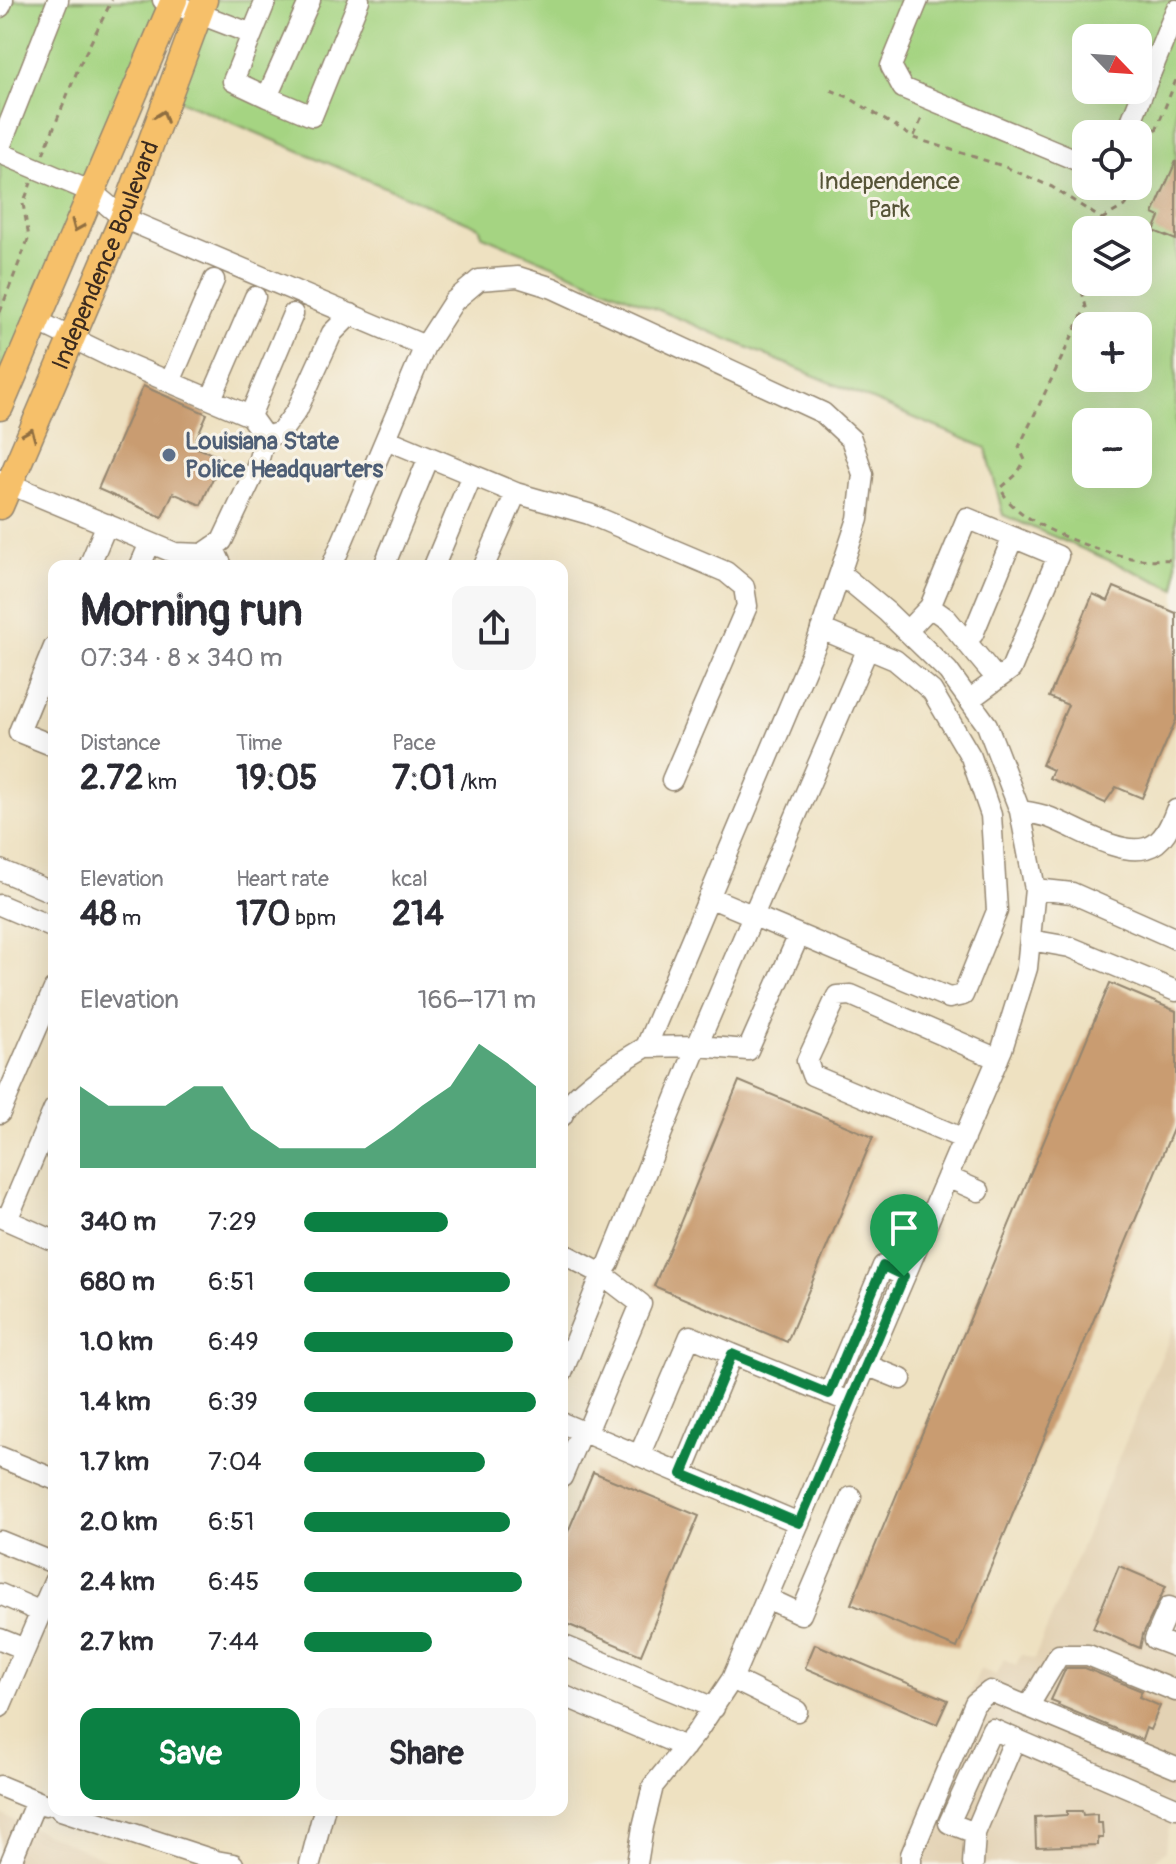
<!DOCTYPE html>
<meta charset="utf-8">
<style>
body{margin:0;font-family:Pangolin,sans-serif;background:#f7f7f7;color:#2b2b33;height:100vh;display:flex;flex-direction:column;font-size:30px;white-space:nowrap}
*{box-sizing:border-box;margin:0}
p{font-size:26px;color:#7c7c81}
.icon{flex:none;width:44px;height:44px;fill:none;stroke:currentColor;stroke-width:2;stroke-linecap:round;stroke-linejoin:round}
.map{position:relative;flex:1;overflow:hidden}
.drawer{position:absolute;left:48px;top:560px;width:520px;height:1256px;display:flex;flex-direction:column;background:#fff;border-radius:16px;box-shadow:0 8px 32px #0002}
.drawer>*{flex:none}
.needle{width:52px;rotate:115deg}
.buttons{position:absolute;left:1072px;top:24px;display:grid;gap:16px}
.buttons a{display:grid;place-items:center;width:80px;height:80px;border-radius:16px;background:#fff;box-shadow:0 8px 32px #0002;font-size:40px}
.pin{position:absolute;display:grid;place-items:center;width:68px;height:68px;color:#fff;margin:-82px -34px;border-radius:50% 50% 50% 0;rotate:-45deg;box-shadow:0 0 8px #0007}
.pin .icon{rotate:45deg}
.round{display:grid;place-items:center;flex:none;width:84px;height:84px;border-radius:16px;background:#f7f7f7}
.headline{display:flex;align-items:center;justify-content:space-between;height:136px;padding:0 32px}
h1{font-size:44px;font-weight:700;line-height:60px}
.stats{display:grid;grid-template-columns:repeat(3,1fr);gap:12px;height:136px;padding:8px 32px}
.stats div{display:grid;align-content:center}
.stats b{font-size:34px;font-weight:700}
.stats small{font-size:22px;font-weight:400}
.stats p{font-size:22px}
.chart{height:224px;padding:16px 32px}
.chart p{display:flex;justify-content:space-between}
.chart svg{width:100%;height:144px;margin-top:8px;fill:#0b8043;opacity:.7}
.action{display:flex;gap:16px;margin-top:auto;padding:16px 32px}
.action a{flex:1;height:92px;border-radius:16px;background:#0b8043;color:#fff;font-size:32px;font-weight:700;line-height:92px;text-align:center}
.action a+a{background:#f7f7f7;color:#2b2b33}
ul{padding:0 32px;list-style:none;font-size:26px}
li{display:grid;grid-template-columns:128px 96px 1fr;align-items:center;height:60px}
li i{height:20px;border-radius:10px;background:#0b8043}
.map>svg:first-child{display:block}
</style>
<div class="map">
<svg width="1176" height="1864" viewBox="0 0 1176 1864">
<rect width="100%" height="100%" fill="#f7f3e8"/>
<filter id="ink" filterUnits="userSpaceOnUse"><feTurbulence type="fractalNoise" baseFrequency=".0125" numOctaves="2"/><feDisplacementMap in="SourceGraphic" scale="16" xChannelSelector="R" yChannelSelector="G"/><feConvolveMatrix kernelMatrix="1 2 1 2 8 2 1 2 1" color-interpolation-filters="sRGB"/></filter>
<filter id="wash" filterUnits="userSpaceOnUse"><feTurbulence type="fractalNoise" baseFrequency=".006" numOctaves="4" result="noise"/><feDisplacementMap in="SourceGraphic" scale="32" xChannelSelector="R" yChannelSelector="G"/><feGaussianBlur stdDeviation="1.8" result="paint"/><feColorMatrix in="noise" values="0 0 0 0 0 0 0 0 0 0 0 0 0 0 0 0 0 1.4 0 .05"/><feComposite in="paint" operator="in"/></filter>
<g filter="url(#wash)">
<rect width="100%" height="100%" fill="#eee1c1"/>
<path fill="#e3d2b4" d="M1176,1322V1813L1168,1832L1166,1850L1150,1864H902L909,1836L980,1669L996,1675L1004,1659L1016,1665L1021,1654L1034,1659Z
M0,1814L107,1860L119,1864H0Z"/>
<path fill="#a5d482" stroke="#707f50" stroke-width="2" fill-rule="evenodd" d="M0,0H163L0,389Z
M214,0H1176V589L1003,515L986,448L483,236L479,227L177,99ZM1086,38H1138V90H1086ZM1086,134H1138V186H1086ZM1086,230H1138V282H1086ZM1086,326H1138V378H1086ZM1086,422H1138V474H1086Z"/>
<g id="blocks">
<path fill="#c99c71" d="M1176,161V240L1154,231L1160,217L1153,214Z
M143,386L207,414L193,446L222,458L201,505L173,493L162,517L98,489Z
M1114,587L1176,613V720L1142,798L1116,787L1105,803L1049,778L1053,770L1042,765L1068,705L1049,697L1093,594L1108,601Z
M1110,983L1176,1011V1122L957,1648L851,1604Z
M739,1081L873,1137L787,1342L654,1286Z
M593,1472L699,1516L641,1655L562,1622V1546Z
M1119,1566L1166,1586L1143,1634L1140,1648L1093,1628Z
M815,1644L948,1700L937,1724L805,1668Z
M1066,1668H1085L1142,1691L1139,1697L1160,1706L1150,1730L1146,1728L1142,1740L1058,1705L1059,1703L1051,1700Z
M1067,1811H1082L1083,1815L1097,1814V1823H1102L1103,1838H1098V1845L1036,1847L1035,1817L1067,1815Z"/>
</g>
</g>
<g filter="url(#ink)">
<use href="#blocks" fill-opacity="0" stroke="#948670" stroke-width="2"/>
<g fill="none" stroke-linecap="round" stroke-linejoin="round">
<g stroke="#948670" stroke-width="23">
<path id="minor" d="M163,0L252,34
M266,0L233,81L267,97
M310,0L267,97L312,116L359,0
M918,0L891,66L903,88L1086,164
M0,7L3,0
M1126,134L1176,10
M0,147L58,0
M0,153L92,192L123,218L425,346
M170,382L214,280
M211,399L255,297
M250,416L293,314
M265,437L281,432L297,410L332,333L351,314
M386,439L516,493L484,566
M0,480L175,553L203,554L222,541L256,469L265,437L250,416L113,358L37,321
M516,493L589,514L726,572L744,587L747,606L672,780
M213,547L222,566
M89,566L107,524
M140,566L150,543
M332,566L425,346L454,301L479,280L518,277L553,288L823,413L851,439L863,474L858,519L818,639L646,1047C621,1062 574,1089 562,1116
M384,566L429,457
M434,566L472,475
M930,607L947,619L997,679
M907,631L930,607L967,518L1058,556L1011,669L969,700
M965,640L973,634L1013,537
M54,647L19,732L54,746
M1020,811C1029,812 1037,814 1045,816C1074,825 1116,856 1146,848C1163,844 1171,824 1176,810
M0,870L54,893
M1035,889L1072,893L1176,939
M709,897L949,998L963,995L997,911L991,815L971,757L932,691L895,660L821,629
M0,905L54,928
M799,935L748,1050L697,1046L868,648
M1030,940L1070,947L1176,991
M0,1113L54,989
M964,1139L812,1075L807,1061L837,996L851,995L998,1059
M947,1177L979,1191
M0,1217L50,1239
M7,1220L54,1109
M562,1253L602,1274L609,1263L697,1046L646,1047
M866,1365L901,1379
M562,1373L602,1274L641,1304L586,1434
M829,1394L883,1266L904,1276
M562,1423L799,1523
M639,1456L690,1336L732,1354
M0,1457L54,1479
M682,1474L732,1354L850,1402
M562,1477L581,1432
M0,1541L54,1563
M0,1594L41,1612
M767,1598L801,1614L851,1497
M1176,1610L1169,1607L1155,1639L1176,1647
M0,1639L25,1649
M562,1645L714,1708
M732,1679L797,1711
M562,1695L685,1747
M0,1707L54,1582
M1028,1707L1059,1655H1088L1176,1691
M0,1786L46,1805
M61,1810L216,1861L233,1864
M975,1833L1015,1739
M10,1864L36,1801
M310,1864L324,1810
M637,1864L643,1827L653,1786L696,1733L732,1679L1002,1049L1027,968L1035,889L1020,811L987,725L948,671L887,612L840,573
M911,1864V1855L975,1703L990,1691L1176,1768
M973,1864L975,1833L949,1823L992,1729L1176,1808"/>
</g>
<g stroke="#948670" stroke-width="29">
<g id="major">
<path d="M0,407L174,0"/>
<path id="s1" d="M0,506L123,218L204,0"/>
</g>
</g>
<path stroke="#948670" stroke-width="3" stroke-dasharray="6 6" stroke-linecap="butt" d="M831,90L848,97L914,138L1003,166L1052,187L1102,219
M914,136L922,118
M43,154L80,64L112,0
M1138,175L1176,80
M1097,230L1102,219L1126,205L1134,186
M1086,257L1078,275L1086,307L1019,447L1025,460L1017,474L1001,488C1012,522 1093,550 1127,557C1142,561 1160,559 1176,560
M0,312L29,237L23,204L31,183"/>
<use href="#minor" stroke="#fff" stroke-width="20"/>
<use href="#major" stroke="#f6c06b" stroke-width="26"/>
</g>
<defs><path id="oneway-chevron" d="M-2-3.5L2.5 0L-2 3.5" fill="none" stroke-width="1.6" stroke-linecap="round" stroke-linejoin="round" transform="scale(2)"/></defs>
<g stroke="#8f6e41">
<use href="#oneway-chevron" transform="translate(162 116) rotate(-70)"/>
<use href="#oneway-chevron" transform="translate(77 226) rotate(113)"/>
<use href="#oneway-chevron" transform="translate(30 434) rotate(-67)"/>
</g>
</g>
<g fill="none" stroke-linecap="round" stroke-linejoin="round" filter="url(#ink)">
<g stroke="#fff" stroke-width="16">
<path id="route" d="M883,1266L904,1276L799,1523L682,1474L732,1354L829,1394Z"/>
</g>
<use href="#route" stroke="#0b8043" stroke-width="10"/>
</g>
<circle fill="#5c6f8a" stroke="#f7f3e8" stroke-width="3" cx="169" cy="455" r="8"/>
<g text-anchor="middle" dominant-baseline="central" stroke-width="6" stroke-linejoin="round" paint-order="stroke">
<g font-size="24" fill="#565437" stroke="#f7f3e8">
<text x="889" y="181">Independence<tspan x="889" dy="28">Park</tspan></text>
</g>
<g font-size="24" fill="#3b2a1e" stroke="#f7f3e8">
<text stroke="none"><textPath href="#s1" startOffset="272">Independence Boulevard</textPath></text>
</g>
<g font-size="24" font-weight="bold" fill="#4e5e75" stroke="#f7f3e8" text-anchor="start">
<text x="185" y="441">Louisiana State<tspan x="185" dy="28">Police Headquarters</tspan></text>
</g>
</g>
</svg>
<div class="buttons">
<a><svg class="needle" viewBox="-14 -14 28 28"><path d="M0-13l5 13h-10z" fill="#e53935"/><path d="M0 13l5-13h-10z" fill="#7c7c81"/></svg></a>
<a><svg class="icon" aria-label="locate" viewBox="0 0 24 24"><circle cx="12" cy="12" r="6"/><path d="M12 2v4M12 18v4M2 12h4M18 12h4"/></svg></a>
<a><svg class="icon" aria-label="layers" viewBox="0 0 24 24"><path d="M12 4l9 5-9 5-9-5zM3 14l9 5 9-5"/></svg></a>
<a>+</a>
<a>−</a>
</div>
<div class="pin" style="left:904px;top:1276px;background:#1e9e55"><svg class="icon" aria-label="arrive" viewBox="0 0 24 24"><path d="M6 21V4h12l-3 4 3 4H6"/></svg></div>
<section class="drawer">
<div class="headline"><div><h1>Morning run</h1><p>07:34 · 8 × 340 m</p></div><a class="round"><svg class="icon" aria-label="share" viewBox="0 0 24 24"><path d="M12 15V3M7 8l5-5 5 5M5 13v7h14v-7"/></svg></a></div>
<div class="stats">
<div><p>Distance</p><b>2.72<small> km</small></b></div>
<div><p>Time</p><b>19:05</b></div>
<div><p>Pace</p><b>7:01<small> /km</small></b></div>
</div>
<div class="stats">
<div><p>Elevation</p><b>48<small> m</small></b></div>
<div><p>Heart rate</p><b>170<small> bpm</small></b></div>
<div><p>kcal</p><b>214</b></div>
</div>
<div class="chart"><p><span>Elevation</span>166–171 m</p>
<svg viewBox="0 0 160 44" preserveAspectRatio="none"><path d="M0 44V19L10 25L20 25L30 25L40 19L50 19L60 32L70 38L80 38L90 38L100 38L110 32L120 25L130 19L140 6L150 12L160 19V44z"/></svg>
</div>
<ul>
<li><b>340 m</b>7:29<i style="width:62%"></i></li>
<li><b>680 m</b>6:51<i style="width:89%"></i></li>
<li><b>1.0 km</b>6:49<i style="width:90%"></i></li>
<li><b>1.4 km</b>6:39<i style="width:100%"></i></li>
<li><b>1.7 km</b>7:04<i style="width:78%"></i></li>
<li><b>2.0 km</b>6:51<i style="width:89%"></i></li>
<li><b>2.4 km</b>6:45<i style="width:94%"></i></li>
<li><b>2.7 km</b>7:44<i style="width:55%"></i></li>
</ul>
<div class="action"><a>Save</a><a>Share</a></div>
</section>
</div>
